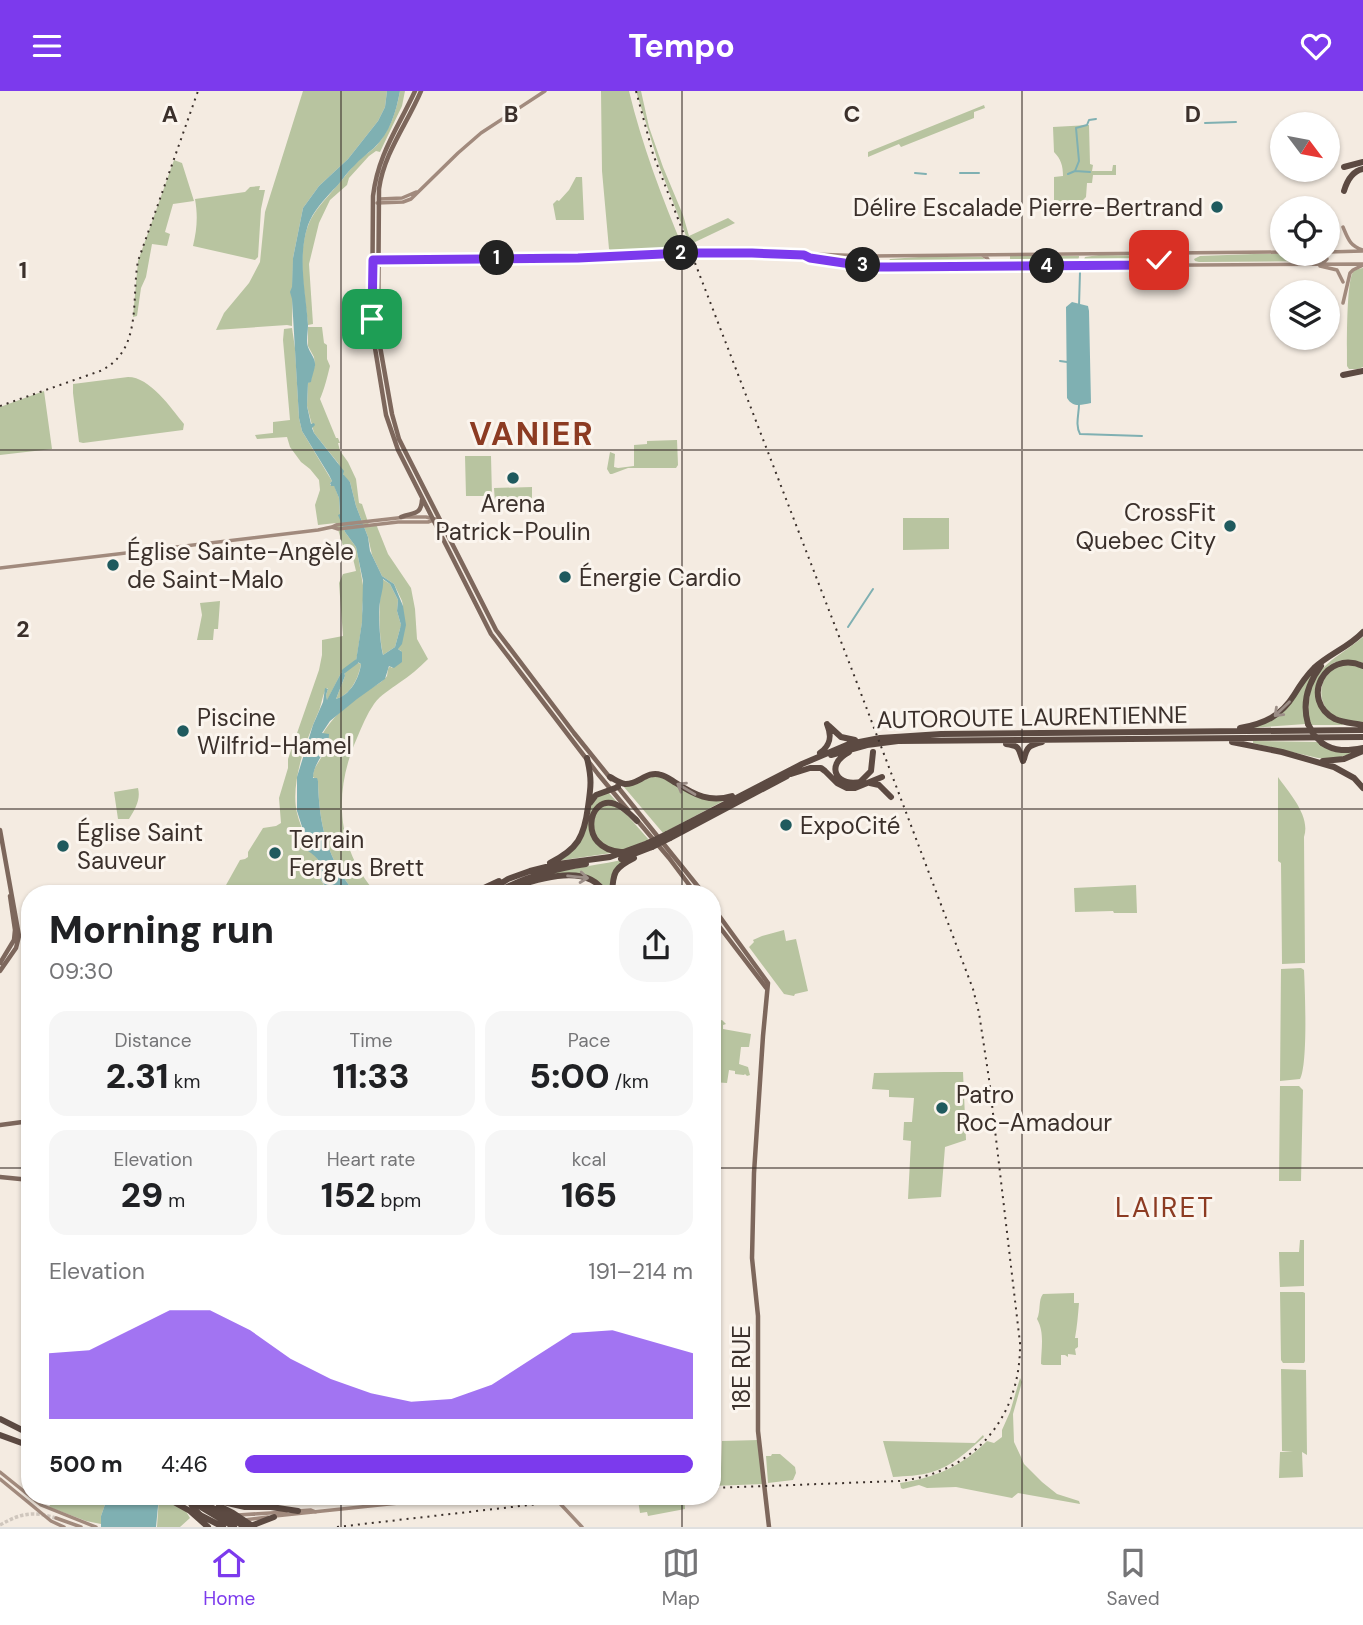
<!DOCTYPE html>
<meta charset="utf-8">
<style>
body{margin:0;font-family:"DM Sans",sans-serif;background:#f6f6f6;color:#202124;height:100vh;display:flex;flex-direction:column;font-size:26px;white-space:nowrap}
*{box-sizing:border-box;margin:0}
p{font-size:23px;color:#757577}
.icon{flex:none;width:38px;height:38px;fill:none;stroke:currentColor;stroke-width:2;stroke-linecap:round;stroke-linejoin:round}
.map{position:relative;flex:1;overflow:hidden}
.drawer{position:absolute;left:21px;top:794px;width:700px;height:620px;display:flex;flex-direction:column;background:#fff;border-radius:28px;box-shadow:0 2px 5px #0004}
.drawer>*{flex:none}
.needle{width:46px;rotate:122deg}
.tools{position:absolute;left:1270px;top:21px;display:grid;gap:14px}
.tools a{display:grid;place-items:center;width:70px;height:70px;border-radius:50%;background:#fff;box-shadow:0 2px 5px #0004;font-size:35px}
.pin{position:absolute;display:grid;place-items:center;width:60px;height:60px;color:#fff;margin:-30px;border-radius:14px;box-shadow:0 4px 10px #0006}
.km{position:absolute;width:35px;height:35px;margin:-18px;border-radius:50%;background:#222;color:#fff;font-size:19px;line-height:35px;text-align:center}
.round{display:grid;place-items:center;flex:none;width:74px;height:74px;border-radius:28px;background:#f6f6f6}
.headline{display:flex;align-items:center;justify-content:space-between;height:119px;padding:0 28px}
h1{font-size:38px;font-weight:800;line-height:52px}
.metrics{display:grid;grid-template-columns:repeat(3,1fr);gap:10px;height:119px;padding:7px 28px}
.metrics div{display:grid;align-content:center;border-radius:18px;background:#f6f6f6;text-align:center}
.metrics b{font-size:35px;font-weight:800}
.metrics small{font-size:19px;font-weight:400}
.metrics p{font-size:19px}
.chart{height:196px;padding:14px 28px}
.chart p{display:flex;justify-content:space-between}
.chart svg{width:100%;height:126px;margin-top:7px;fill:#7c3aed;opacity:.7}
ul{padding:0 28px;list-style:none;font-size:23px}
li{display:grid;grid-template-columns:112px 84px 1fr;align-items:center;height:52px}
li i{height:18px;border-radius:9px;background:#7c3aed}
header{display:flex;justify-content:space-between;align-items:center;height:91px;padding:0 28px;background:#7c3aed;color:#fff;font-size:32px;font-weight:800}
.menu{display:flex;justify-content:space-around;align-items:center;height:98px;border-top:2px solid #e0e0e0;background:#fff;font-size:19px;color:#757577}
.menu a{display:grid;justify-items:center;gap:4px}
.menu .active{color:#7c3aed}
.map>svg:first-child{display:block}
</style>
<header><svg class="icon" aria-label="menu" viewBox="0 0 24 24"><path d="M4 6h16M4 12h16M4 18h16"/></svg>Tempo<svg class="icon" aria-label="heart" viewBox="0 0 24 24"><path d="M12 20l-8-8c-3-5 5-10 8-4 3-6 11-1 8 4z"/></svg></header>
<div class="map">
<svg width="1363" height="1436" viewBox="0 0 1363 1436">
<rect width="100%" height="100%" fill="#f4ebe1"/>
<path fill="#b8c4a0" d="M303,0H387L385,16L378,30L348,68L319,95L303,117L293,167L292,235L287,234L216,239L224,222L249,192L260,171L265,121Z
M400,0H405L402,15L380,61L376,60L369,65L349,87L347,94L330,109L319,132L309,173L313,233L308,234C305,201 296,164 309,132C315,118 326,108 335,97C343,89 348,80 356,72C362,65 371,61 377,54C391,37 396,21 400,0Z
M601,0H629C642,54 662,107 684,159L611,160L609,158L602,80Z
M636,0H641L649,36L663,76L683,124L689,145L728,127L735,132L693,152L695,158H691L660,77Z
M984,14L985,17L974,21V27L901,56L899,53L868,66V61Z
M1089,34L1090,73L1093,74L1092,80H1112L1113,74H1116V84H1093L1092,92H1087L1086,106L1083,109L1054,111V86L1063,85C1063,75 1061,68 1054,61L1053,36Z
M174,69L182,72L194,110L173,113L165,141L170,143L167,155L152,153L146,186L141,197L137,225L133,226L138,170Z
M576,86H582L584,129H556L553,113L557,109L559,110L569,99Z
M260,95L259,99H265L261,118L258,166L255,169L193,155C197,138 198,125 195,108L245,101L250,96Z
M1254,163H1321L1325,166L1321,170L1199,171L1195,170L1194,168L1200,165Z
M1099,164L1153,165L1157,167L1152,171L1084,172L1083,171L1085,166Z
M1010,165H1079V166L1077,173H1010Z
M919,166H982L986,169L982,172L890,174L887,173L890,168Z
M1363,177V276L1358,278H1349L1347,275C1347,259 1346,192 1353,181C1356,178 1359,178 1363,177Z
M308,236H322L324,252L327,254V268L330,275C327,287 325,296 320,308L336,347H338L340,352H338L340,360L348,371L356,388L359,412L362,413L369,434L376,433L388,463L411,497L415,518L417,548L428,568C419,577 410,585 399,592C391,598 380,604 374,613C367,623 362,635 357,647C333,701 336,757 377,803H356C327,768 319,734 318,690L313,686C313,677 318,673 322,665C325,660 327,654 329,648L322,644C331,627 349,612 365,601C373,595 381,593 387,585L388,578L390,575L392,577L401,560L398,558L403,515L402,510L394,493L382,485L372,464L368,446L356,415L350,391L345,387L338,372L314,342L307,315L308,292L311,290L312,280L315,275L314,266L308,255Z
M292,237L295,257L299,327L302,340L332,390L330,392V394H334L339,407L340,424H339L345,441L356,456L358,465L364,500L362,519L363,525L356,571L361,573C358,589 350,604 336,608L345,585L344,580L341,582L327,610L326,604L328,598L327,597C322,603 322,614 318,622C306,650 290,692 297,722C299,731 303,739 306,748L303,754C308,762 311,759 316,765C321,773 318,776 319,782C319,789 327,798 331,803H308L304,799L287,803H221L240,769L245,768L248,766V761L263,737L276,735L281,732L279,707L288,677V668L319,579L322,564V549L343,545L339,492L343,483L356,480L350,455H343L336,432L318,434L315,414L320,399L319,389L310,378L301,371L290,356L287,346L257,348L255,344L273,342V331L290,329L283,249L284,238Z
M128,286C150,286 171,317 184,333L183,339L83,352L79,351L73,302V293Z
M44,300L52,358L0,364V316Z
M677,349L678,374L676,377H628L612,383H610L607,378L610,361L615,363L614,376L618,377L634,375V354L647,353V350Z
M465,365H491L492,405H466Z
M532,396V409H521V412H495L494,397Z
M903,427H949V458L903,459Z
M382,488L390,493L398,509L397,520L401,534L395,556L383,564C378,539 379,514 382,488Z
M220,510L218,538H214L213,549H197L202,524L200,512Z
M1363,546V572C1352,567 1332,567 1325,580C1321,588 1320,600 1318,609L1343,634H1310C1308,627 1308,620 1309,612C1311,575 1338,567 1363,546Z
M1346,573L1363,577V631C1356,630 1348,630 1341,628C1319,621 1315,595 1331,579C1334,576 1341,574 1346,573Z
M1316,578L1310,588L1306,633L1250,637L1268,631Z
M1253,650L1318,651L1331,660L1345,662L1353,661L1354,662L1332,668L1318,667L1253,652Z
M658,684L692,703L725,709L663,742L624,696Z
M1278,686C1289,702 1311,725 1304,746L1305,872L1282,873L1281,772L1278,770Z
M138,697C141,709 135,718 129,728H118L114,701Z
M608,701L617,711L596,716L591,742L611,762L557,770L573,759L594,708Z
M613,714L627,724L649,749C639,752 627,759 617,759C611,758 601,752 597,747C592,739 593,721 602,716C604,715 610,714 613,714Z
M630,767L622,772L611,803H607L601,792L592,787L542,784C571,777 601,774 630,767Z
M1136,794L1137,822H1114L1113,820L1075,821L1074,797Z
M784,839L786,850L796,848L808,900L795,903L794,905L784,903L749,856L754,851L753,849L762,845Z
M1301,877L1304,879C1305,899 1308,974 1300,988L1280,990L1281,878Z
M722,929L726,933L723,934V938L751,943L749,956H741L739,973L748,976L750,984L747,985L745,983L744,984L735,983V980L729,979L727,992L712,991L716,975L715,952L712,951V932Z
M944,981H963L966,1049L945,1056L941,1106L908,1108L911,1050L903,1049L904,1031H912L914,1007L889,1006V999L872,998L874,982Z
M1280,995H1299L1303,999L1301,1090H1279Z
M1300,1149H1304V1195L1280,1196L1279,1161H1299Z
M1280,1201H1303L1305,1202V1270L1304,1272H1283L1281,1269Z
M1074,1202V1212H1079C1078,1224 1077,1236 1075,1247H1078V1256L1075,1258L1076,1264L1068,1263V1266L1065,1264H1061V1274H1043L1041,1273C1041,1258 1045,1242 1037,1228C1041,1220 1038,1209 1043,1203Z
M1281,1278L1306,1279L1307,1364L1302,1361L1303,1386L1279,1387L1280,1361H1293L1282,1360Z
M1020,1287L1022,1291L1013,1323L1014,1351L1021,1366L1024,1373L1042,1391L1057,1403L1079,1410L1080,1413L1018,1402L1012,1407L956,1396L927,1397L919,1394L903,1398L901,1397L900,1392C935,1387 962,1375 987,1350L994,1352L1002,1346V1339L1010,1321Z
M983,1344L984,1346C969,1359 951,1376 932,1381C920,1385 905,1385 893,1386L883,1350L975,1352Z
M759,1349L765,1393L712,1395V1390H721V1380H712V1377H721L722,1350Z
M772,1363H780L795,1376L796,1382L793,1389L768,1392L766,1365H771Z
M55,1405H108L101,1425V1433L86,1430L49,1416Z
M159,1405H182L184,1417L190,1427L180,1436H157Z
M684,1405L685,1418L648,1425L647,1421L640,1422L638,1409L656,1406Z"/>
<path fill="#7fb0b2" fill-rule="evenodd" d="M387,0H400C396,21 390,42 374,57C367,63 360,68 354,75C346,82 341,92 333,99C324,109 313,120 308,134C297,167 306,201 308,234C308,241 306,250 308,256C310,262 316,268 315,275C314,280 312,285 311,291L308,292L307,315L311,333L314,332L315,334L312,337L314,342L344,380L343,383L350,391L356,415L368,446L370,460L382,485L394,493L403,515L406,534L402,553L398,558L402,561V571L394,577L389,575L385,588L357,608L330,630L322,642L329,643C329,660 313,671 313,687H317L318,690C319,734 327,768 356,803H331L316,782H319C324,764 308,764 303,754L306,748L297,720V686L313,634L323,611L325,597L328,598L326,604L327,609L341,582L344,580L345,585L336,608C350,604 359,588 361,573L356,570L362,531L363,490L356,456L345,441L338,424L340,423L339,407L334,395H331L330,392L332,390L329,384L302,340L299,327L292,208L290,201L292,196L293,167L303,117L319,95L348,68L378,30L385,16ZM383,488L390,493L398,509L397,520L401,534L395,556L383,564C380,552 378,523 380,511C381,503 384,496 383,488Z
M1072,211L1088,215L1089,220L1091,312C1081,314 1073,317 1067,307L1066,216Z
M108,1405H159L156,1436H101V1425Z"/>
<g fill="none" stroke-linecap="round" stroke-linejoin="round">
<path stroke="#7fb0b2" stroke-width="2" d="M1205,32L1236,31
M1075,80L1090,81
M915,82L926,83
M960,82H979
M1068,83L1075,80L1079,70L1076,37L1087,34L1089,29L1096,28
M1079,215L1080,181
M1060,270L1067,271
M1079,313C1079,323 1075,334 1080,343L1142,345
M848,536L873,498"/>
<path stroke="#7fb0b2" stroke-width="4.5" d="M344,580L356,571"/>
<path stroke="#cfc6bd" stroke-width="3.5" stroke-dasharray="3.5 2" stroke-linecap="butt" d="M0,1434C21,1422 33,1420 56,1427"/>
<path stroke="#a18a7d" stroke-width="3.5" d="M380,108L402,107L416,101
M377,112L403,111L411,108L458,62L481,42L545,0
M1343,136C1348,148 1350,155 1363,159
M1328,161L1363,160
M982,164L987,167L989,170L987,173L984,175
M806,165L810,167L871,176H891L1363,173
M373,169L578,167L632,163L684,162H752L804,164L810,163L871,165L1283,161
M1323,172L1327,168L1324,163
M1320,175L1337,179L1343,191
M1343,212L1350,182L1353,179L1363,174
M332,436L338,438L398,431H428L434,429
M0,477L318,439L332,436L336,434L406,426H426L440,429
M0,1381L41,1414L96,1436
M0,1388L51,1430L64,1436
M553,1405L582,1436
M297,1420L311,1419L316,1421
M238,1424L286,1421
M275,1425L465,1405
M56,1427L81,1436
M244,1429L268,1426"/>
<path stroke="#7d675c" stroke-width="4.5" d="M415,0C398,37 378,63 373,105L372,239L386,324L398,359L491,543L598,683L628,719
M421,0C407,33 384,62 379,98L378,244L392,323L399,348L405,360L496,539L574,642L611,688
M401,426C413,421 421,425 422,409
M617,695L704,803
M636,728L669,767L696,803
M0,739L19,845L16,857L0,880
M712,815L768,892L763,945L754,1082L752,1167L758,1225V1340L769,1436
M712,826L767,898
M0,872L14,849L15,839L10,805
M0,1034L30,1030
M0,1086L30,1089"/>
<path stroke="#5c4a42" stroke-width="6" d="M1344,76L1363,71
M1344,100C1347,90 1352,80 1363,78
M1343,284L1363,280
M1363,575C1325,558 1299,609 1335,628C1344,632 1354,632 1363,634
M1308,633C1302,612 1308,592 1321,575
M829,635L841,646L855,649
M1240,637C1264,633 1281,625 1294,604C1300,594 1306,585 1314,577C1329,563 1349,556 1363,541
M1232,651L1282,661L1334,676L1354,687L1363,697
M1322,652C1335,661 1347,660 1363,657
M1006,653C1021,655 1018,658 1023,670
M849,661C823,675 838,698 863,690
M820,662C831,654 832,645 827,633
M831,664L867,654L898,650L1363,646
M1024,668C1027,655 1030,654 1042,651
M1323,670L1344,668L1363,660
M791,683L810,677H821L825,680L837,692L847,697H855L882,686
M610,686C614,688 619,692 625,693C638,694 647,679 661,684C666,685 671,689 676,692C695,704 710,712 732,705
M861,690L871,680L873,661
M870,692L879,694L891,706
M590,712L596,704L618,696
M667,743L802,673L849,653L880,647L941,643L1363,639
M670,747L787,685
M621,761C577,758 588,703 615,713C624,716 631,724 637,730
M621,768L652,756
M550,772C578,758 584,746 588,716C591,695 592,688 587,667
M515,796C540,787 590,772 605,803
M442,801V803
M471,803L499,790
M484,803L508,788L530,780L558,773L610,766L648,752
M494,803C523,786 553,778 586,773
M612,803C613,781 614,777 634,767
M0,1328L30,1343
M0,1344L30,1355
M188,1405L192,1415L200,1424
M206,1407L245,1416H271L298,1420
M248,1436L274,1426"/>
<path stroke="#3b302b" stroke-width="2" stroke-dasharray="2 5" stroke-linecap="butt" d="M636,0L653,63L857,592L973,898L979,922L989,988L1020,1252C1021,1326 975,1382 899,1390L712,1397
M0,315L100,280C143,260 131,208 138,170L198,0
M337,1436L608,1405"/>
<path stroke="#5c4a42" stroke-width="6" d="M1308,633L1314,644L1322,652
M648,752L667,743
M652,756L670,747
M163,1405L190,1420L208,1436
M173,1405L199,1415L234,1436
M200,1405L206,1407
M197,1410L215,1418L245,1436
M219,1415L233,1422L254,1436
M200,1424L223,1436"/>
</g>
<defs><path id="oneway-shaft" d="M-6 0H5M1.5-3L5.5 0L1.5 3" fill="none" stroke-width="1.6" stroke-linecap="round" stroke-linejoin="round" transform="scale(1.75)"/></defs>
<g stroke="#9c8e87">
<use href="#oneway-shaft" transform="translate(1282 618) rotate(136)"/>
<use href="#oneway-shaft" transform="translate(686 698) rotate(-149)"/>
<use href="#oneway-shaft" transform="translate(578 786) rotate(6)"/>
</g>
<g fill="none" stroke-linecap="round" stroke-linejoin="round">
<g stroke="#fff" stroke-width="14">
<path id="route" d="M372,228L373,169L578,167L684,162H752L804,164L810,167L871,176H888L1152,174L1157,172L1159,169"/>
</g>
<use href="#route" stroke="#7c3aed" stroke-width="9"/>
</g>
<path fill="none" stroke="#3b302b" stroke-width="2" stroke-opacity="0.55" d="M341,0V803M682,0V803M1022,0V1436M0,359H1363M0,718H1363M0,1077H30M712,1077H1363M341,1405V1436M682,1405V1436"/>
<g fill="#1f5a5e" stroke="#fbf5ee" stroke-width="2.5">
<circle cx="1217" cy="116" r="7"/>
<circle cx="513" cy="387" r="7"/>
<circle cx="1230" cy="435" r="7"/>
<circle cx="113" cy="474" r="7"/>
<circle cx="565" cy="486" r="7"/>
<circle cx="183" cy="640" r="7"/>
<circle cx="786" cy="734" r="7"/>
<circle cx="63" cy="755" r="7"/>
<circle cx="275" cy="762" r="7"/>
<circle cx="942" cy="1017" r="7"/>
</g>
<g text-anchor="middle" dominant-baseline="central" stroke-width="6" stroke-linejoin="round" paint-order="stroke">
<g font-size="24" fill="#3b302b" stroke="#fbf5ee" text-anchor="start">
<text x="1203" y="116" text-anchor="end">Délire Escalade Pierre-Bertrand</text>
<text x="513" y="412" text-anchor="middle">Arena<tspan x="513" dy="28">Patrick-Poulin</tspan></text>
<text x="1216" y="421" text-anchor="end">CrossFit<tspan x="1216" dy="28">Quebec City</tspan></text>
<text x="127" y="460">Église Sainte-Angèle<tspan x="127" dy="28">de Saint-Malo</tspan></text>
<text x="579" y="486">Énergie Cardio</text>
<text x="197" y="626">Piscine<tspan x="197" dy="28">Wilfrid-Hamel</tspan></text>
<text x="800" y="734">ExpoCité</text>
<text x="77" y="741">Église Saint<tspan x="77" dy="28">Sauveur</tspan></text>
<text x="289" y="748">Terrain<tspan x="289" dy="28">Fergus Brett</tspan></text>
<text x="956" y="1003">Patro<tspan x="956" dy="28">Roc-Amadour</tspan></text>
</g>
<g font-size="24" fill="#3b302b" stroke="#fbf5ee">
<text transform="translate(1032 626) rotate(-1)">AUTOROUTE LAURENTIENNE</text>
<text transform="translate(741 1277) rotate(-90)">18E RUE</text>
</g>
<g font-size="28" letter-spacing="2" fill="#8c3b22" stroke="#fbf5ee">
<text x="1165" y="1116">LAIRET</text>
</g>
<g font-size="32" font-weight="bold" letter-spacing="2" fill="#8c3b22" stroke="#fbf5ee">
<text x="532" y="343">VANIER</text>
</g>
</g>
<g font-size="23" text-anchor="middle" font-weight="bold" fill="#3b302b" stroke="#fbf5ee" stroke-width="6" stroke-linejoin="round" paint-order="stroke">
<text x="170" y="31">A</text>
<text x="511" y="31">B</text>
<text x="852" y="31">C</text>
<text x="1193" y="31">D</text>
<text x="23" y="187">1</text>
<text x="23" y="546">2</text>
</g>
</svg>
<div class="tools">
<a><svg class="needle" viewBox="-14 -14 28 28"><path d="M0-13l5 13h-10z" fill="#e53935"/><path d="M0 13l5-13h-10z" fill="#757577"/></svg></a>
<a><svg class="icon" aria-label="locate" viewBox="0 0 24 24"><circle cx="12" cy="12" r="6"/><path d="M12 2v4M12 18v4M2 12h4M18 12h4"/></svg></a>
<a><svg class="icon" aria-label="layers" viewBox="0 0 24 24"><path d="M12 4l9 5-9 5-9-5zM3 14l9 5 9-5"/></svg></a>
</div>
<div class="pin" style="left:372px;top:228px;background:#1e9e55"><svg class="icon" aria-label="arrive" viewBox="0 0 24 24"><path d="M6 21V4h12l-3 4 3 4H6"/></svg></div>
<div class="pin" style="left:1159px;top:169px;background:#d93025"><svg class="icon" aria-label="check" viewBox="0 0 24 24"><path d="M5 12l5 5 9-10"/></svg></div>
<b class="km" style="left:497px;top:167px">1</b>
<b class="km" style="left:681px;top:162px">2</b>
<b class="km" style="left:863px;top:174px">3</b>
<b class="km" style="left:1047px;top:175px">4</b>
<section class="drawer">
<div class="headline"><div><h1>Morning run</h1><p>09:30</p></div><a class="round"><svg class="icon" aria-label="share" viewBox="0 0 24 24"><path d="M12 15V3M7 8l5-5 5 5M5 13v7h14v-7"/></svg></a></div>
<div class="metrics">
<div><p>Distance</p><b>2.31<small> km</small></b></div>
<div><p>Time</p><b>11:33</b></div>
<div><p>Pace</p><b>5:00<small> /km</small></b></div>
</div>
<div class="metrics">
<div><p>Elevation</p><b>29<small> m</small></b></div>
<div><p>Heart rate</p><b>152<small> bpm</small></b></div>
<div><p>kcal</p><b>165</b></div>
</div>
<div class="chart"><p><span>Elevation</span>191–214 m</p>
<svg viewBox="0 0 160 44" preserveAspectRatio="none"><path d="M0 44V21L10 20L20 13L30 6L40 6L50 13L60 23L70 30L80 35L90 38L100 37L110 32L120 23L130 14L140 13L150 17L160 21V44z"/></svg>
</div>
<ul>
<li><b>500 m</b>4:46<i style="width:100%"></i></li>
</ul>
</section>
</div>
<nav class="menu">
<a class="active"><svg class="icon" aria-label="home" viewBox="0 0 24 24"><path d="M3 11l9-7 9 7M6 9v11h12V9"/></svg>Home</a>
<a><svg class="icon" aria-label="map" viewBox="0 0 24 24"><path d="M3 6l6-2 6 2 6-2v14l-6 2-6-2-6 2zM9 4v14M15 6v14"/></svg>Map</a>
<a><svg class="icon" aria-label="saved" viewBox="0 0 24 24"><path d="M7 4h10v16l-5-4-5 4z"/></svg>Saved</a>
</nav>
